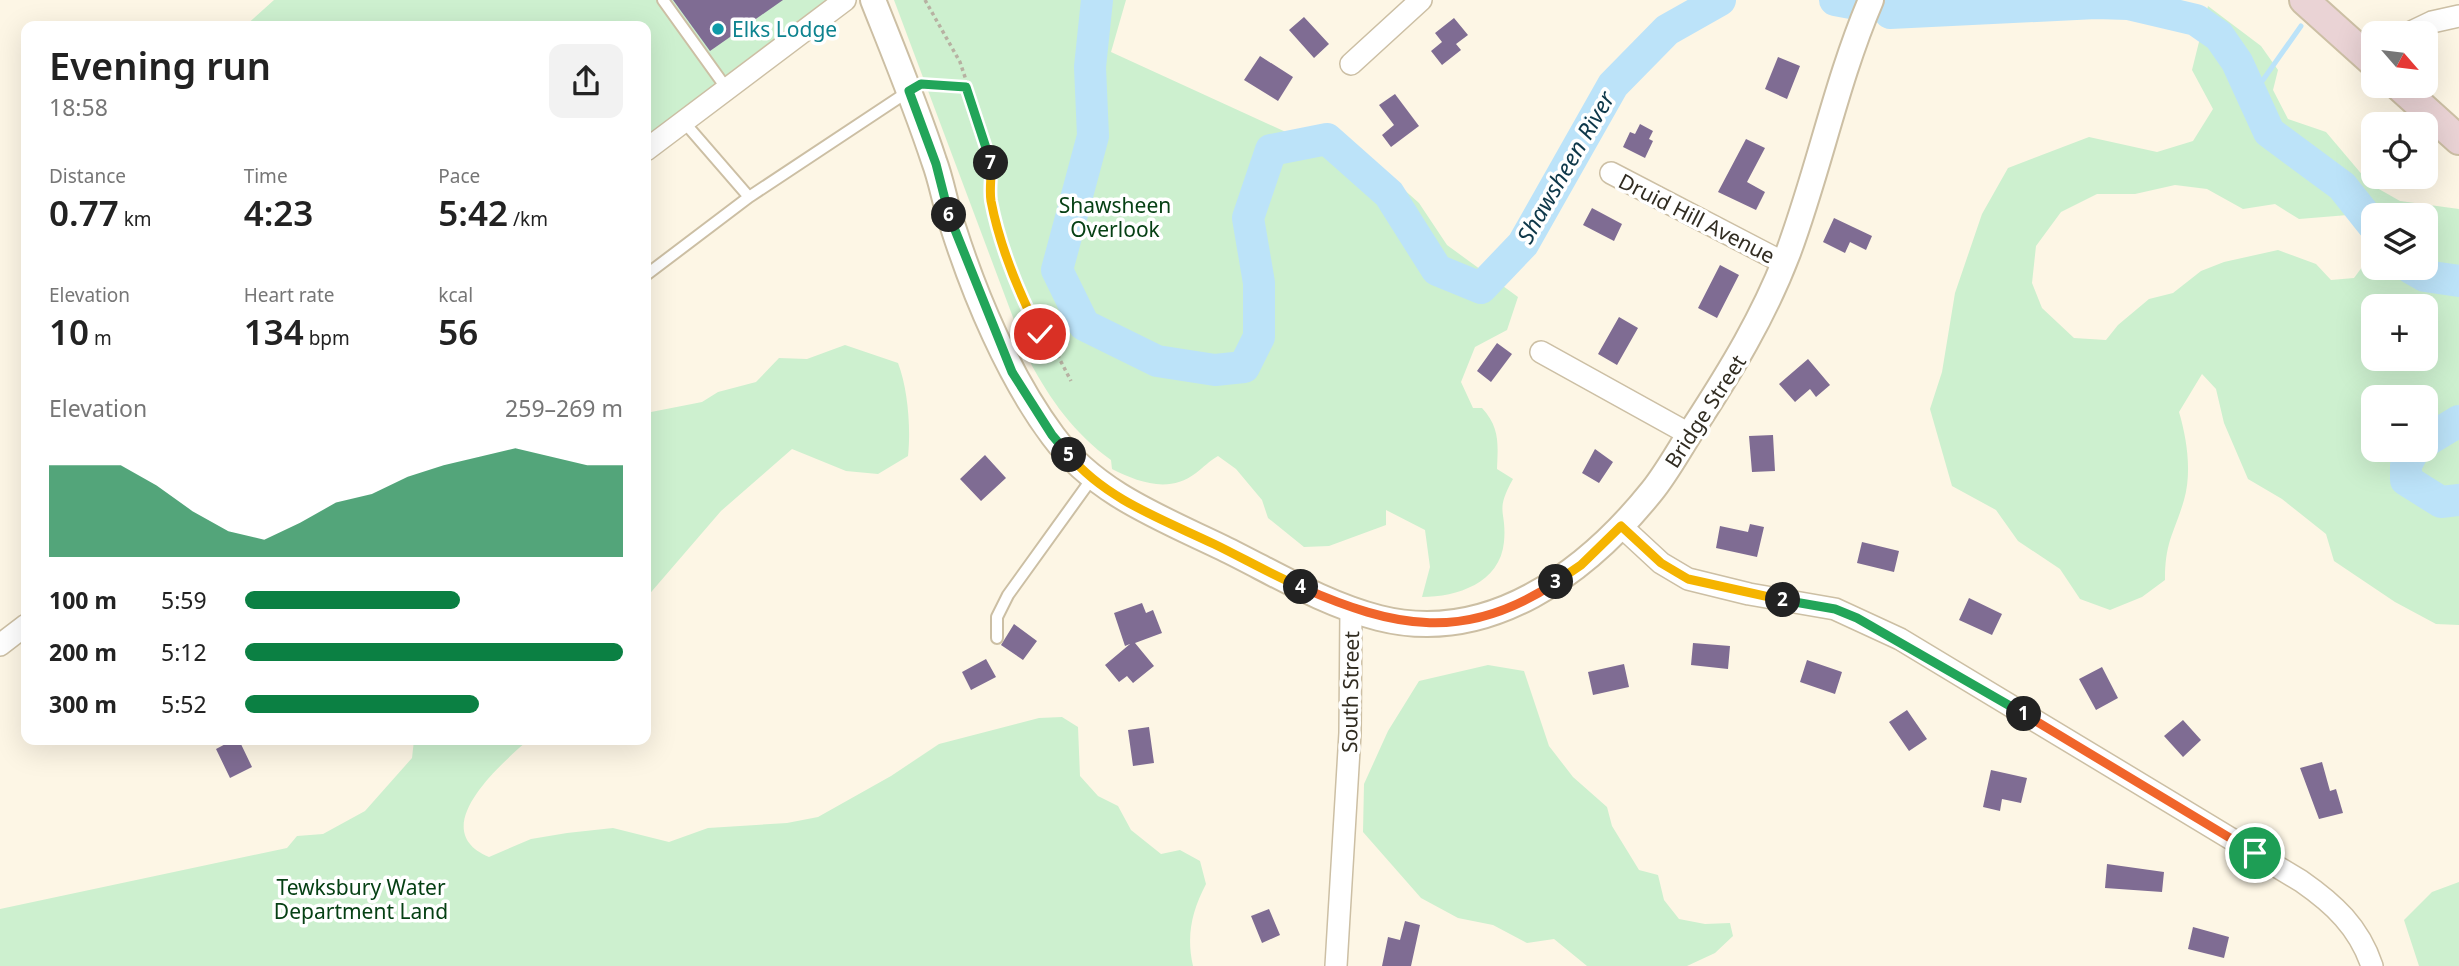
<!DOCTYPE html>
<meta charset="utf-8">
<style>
body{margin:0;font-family:"Noto Sans",sans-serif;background:#f2f2f2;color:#222;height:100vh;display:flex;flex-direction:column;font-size:26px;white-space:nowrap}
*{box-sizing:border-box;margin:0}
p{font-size:23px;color:#767676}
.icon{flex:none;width:38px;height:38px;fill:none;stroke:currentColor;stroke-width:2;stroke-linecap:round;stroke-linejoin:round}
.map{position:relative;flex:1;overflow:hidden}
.sheet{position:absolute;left:21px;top:21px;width:630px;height:724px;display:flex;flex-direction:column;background:#fff;border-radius:14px;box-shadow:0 7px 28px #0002}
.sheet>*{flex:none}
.needle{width:46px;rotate:118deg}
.fabs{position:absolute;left:2361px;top:21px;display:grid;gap:14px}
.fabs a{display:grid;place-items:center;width:77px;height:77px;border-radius:14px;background:#fff;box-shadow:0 7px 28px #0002;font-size:35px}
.pin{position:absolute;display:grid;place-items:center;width:60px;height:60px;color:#fff;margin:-30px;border:4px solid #fff;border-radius:50%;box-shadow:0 2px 7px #0007}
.km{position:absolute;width:35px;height:35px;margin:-18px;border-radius:50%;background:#222;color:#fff;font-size:19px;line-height:35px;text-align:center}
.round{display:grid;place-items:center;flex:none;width:74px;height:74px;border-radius:14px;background:#f2f2f2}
.summary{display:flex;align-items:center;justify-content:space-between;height:119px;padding:0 28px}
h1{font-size:38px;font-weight:600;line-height:52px}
.figures{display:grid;grid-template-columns:repeat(3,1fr);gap:10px;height:119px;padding:7px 28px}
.figures div{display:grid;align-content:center}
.figures b{font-size:35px;font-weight:600}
.figures small{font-size:19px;font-weight:400}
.figures p{font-size:19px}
.chart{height:196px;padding:14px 28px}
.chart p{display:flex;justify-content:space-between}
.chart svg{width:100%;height:126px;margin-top:7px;fill:#0b8043;opacity:.7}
ul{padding:0 28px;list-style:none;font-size:23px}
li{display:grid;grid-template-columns:112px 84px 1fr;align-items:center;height:52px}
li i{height:18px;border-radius:9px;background:#0b8043}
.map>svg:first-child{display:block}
</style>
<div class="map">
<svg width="2459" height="966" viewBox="0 0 2459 966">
<rect width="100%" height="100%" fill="#fdf6e5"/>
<path fill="#cdf0cf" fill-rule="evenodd" d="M274,0H826L730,72L737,81L646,148V26H245Z
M894,0H1126L1111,52L1288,133L1355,146L1419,203L1447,245L1518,297L1507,330L1475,347L1461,382L1473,408H1482C1500,428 1498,443 1497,469L1513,479C1494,513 1507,509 1504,542C1500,583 1457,597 1422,597L1430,567L1425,530L1386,510V525L1329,546L1304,547L1268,518L1262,500L1236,469L1218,456C1209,461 1204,467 1196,473C1169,494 1138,482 1112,469L1111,460C1075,434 1050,400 1029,360Z
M2208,6L2261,46L2278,70L2273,90L2288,119L2326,132L2370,184L2400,201L2459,209V625L2436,624L2395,602L2334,561L2326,534L2282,499L2248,479L2224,423L2216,389L2202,374L2179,412C2187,439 2192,472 2184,500C2174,534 2165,541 2165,580L2142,597L2110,610L2080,599L2060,569L2018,541L1996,510L1952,486L1930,409L1942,372L1955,293L1982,214L2008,168L2089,137L2157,152L2193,141L2213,109L2192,70ZM2175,185L2207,189L2243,209L2275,204L2299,219L2348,215L2360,229L2371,255L2354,278L2331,280L2316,264L2278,250L2224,262L2201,271L2173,293L2149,299L2118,325L2106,340L2074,338L2042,308L2032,283L2036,246L2061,212L2097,194H2135ZM2373,215H2426V268H2373ZM2373,306H2426V359H2373ZM2373,397H2426V450H2373Z
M845,345L898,363C908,389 911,429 908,456L878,474L846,471L792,449L721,511L646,598V413L702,402L718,392L756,382L779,358L807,359Z
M1488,665L1524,671L1549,746L1573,777L1607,807L1612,826L1639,870L1658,875L1664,900L1679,919L1705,924L1730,923L1733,936L1715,953L1687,966H1587L1554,939L1527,943L1493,925L1458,918L1421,898L1363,832L1364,784L1388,731L1419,681Z
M1062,717L1078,727L1080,776L1098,796L1118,806L1131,830L1161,854L1180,850L1200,861L1206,884C1192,911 1186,935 1193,966H0V909L287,848L297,836L323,834L365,811L412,758L414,740H528C499,766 425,830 489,857L531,839L567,833L613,828L669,842L708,828L787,823L818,817L891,776L939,744L1039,718Z
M2459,882V966H2419L2404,920L2432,892Z"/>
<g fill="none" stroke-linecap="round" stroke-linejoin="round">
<path stroke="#bce3f9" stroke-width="5" d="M2251,97L2301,26"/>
<path stroke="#bce3f9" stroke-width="32" d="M1097,0L1090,67L1093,136L1057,270L1084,325L1157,361L1215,370L1244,367L1259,337V283L1248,218L1271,150L1327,139L1389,194L1437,270L1481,288L1523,244L1613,85L1667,30L1720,0
M1835,0L1851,3
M1890,13L2096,3L2128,4L2196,20L2219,36L2237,62L2269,132L2342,186L2373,225
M2411,268L2425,276L2459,281
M2426,441L2459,421
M2414,450L2406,465V480L2441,502L2459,500"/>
</g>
<path fill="#7f6c93" d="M673,0H783L710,51Z
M1304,17L1329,44L1314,58L1289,30Z
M1454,18L1468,35L1456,44L1461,50L1442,65L1431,51L1442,42L1435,33Z
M1260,56L1293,77L1278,101L1244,80Z
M1778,57L1800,66L1787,99L1765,89Z
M1395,94L1419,126L1391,147L1382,135L1394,125L1379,105Z
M1640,124L1653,131L1649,139L1653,141L1645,158L1623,147L1630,132L1635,134Z
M1746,139L1765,148L1747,182L1765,192L1756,210L1718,192Z
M1592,208L1622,224L1614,241L1583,225Z
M1834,218L1872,236L1866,250L1850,242L1845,253L1823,242Z
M1720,265L1739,275L1717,318L1698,308Z
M1619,317L1638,328L1617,365L1598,354Z
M1497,343L1512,354L1491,382L1477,371Z
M1808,359L1830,385L1816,397L1810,389L1795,402L1779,384Z
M1773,435L1775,471L1752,472L1749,436Z
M1595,449L1613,462L1599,483L1582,473Z
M985,455L1006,478L981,501L960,479Z
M1750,524L1764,527L1757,557L1716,548L1720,526L1748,532Z
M1862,542L1899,551L1894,572L1857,563Z
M1969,598L2002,614L1992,635L1959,620Z
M1142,603L1146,613L1153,610L1162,633L1135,643L1154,666L1133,683L1127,676L1119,682L1105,665L1130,644L1125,646L1114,613Z
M1014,624L1037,641L1023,660L1001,645Z
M1693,643L1730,646L1728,669L1691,665Z
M986,659L996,677L971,690L962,672Z
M1807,660L1842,672L1835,694L1800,682Z
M1624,664L1629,687L1593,695L1588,672Z
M2102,667L2118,698L2096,710L2079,679Z
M1907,710L1927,739L1909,751L1889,722Z
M2183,720L2201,740L2183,757L2164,736Z
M1149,727L1154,763L1133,766L1128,730Z
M233,740H239L252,767L230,778L216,749Z
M2322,762L2330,791L2336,789L2343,813L2319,819L2300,768Z
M1991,770L2027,778L2021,803L2002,799L2000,811L1983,807Z
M2107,864L2164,872L2162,892L2105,888Z
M1269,909L1280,935L1262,943L1251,916Z
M1405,921L1420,925L1411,966H1382L1388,937L1400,940Z
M2193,927L2229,937L2224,958L2188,949Z"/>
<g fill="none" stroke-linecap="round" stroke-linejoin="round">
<g stroke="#ccbfa4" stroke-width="14">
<path id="service" d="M663,0L727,89
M684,122L749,197L909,91
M646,275L749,197
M997,638V617L1008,595L1093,477"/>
</g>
<g stroke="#ccbfa4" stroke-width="24">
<path id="minor" d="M2409,33L2432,22L2459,16
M1351,64L1421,0
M646,150L845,0
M1611,173L1784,263
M1541,352L1689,434
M1621,526L1661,563L1688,579L1749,594L1835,609L1900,639L2301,881C2334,904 2359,927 2372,966
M0,645L26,625
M1336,966L1350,733L1351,608"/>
</g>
<g stroke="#ccbfa4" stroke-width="28">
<path id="tertiary" d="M873,0C894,53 916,106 934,161C942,182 945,205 953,227C975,296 1009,377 1053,436C1095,493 1161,518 1223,548C1274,573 1324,604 1379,618C1489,646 1587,572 1652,491C1668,471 1680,448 1694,427C1731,370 1764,316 1788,253C1819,170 1836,82 1871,0"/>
</g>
<g stroke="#ccbfa4" stroke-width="32">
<path id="secondary" d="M2304,0L2373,62
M2399,86L2459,140"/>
</g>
<path stroke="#b7b1a2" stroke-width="3.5" stroke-dasharray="3.5 3.5" stroke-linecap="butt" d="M925,0L960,62L988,146L992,165L991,200L1003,255L1040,334L1056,352L1071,381
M926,85L966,87"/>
<use href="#service" stroke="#fff" stroke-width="10"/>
<use href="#minor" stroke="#fff" stroke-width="21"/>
<use href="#tertiary" stroke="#fff" stroke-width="24"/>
<use href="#secondary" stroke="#ead3d5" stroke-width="28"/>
</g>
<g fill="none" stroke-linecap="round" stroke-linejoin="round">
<g stroke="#fff" stroke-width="14">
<path id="split-1" d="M2024,714L2255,853"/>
</g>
<g stroke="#fff" stroke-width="14">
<path id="split-2" d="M1783,600L1835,609L1857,618L2024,714"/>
</g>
<g stroke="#fff" stroke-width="14">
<path id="split-3" d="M1556,582L1581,565L1621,526L1661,563L1688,579L1783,600"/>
</g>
<g stroke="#fff" stroke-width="14">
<path id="split-4" d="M1301,587C1394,628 1466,643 1556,582"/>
</g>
<g stroke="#fff" stroke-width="14">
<path id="split-5" d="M1069,455C1105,499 1164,520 1214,544C1243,558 1272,575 1301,587"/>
</g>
<g stroke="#fff" stroke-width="14">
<path id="split-6" d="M949,215L1012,372L1052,435L1069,455"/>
</g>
<g stroke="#fff" stroke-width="14">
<path id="split-7" d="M949,215L936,164L909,91L921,84L966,87L991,163"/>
</g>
<g stroke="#fff" stroke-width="14">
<path id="split-8" d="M991,163C992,175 989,189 991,201C1000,248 1018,291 1040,334"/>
</g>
<use href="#split-1" stroke="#f0652b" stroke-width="9"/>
<use href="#split-2" stroke="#22a559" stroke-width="9"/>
<use href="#split-3" stroke="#f5b400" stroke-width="9"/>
<use href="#split-4" stroke="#f0652b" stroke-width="9"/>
<use href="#split-5" stroke="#f5b400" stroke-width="9"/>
<use href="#split-6" stroke="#22a559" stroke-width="9"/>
<use href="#split-7" stroke="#22a559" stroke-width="9"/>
<use href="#split-8" stroke="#f5b400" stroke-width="9"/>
</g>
<circle fill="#0f9aa8" stroke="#fff" stroke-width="2.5" cx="718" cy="29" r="7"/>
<g text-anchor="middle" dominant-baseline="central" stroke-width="7" stroke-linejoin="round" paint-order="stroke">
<g font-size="21" fill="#0d838f" stroke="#fff" text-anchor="start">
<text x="732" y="29">Elks Lodge</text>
</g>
<g font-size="21" fill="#064014" stroke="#fff">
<text x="1115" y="205">Shawsheen<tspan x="1115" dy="24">Overlook</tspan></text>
<text x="361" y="887">Tewksbury Water<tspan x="361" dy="24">Department Land</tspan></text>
</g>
<g font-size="21" fill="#312c21" stroke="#fff">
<text transform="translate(1697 218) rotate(27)">Druid Hill Avenue</text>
<text transform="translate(1705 411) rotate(-57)">Bridge Street</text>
<text transform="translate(1350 692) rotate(-89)">South Street</text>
</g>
<g font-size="23" font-style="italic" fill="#0d3749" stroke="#fff">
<text transform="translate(1565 167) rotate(-60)">Shawsheen River</text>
</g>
</g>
</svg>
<div class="fabs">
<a><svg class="needle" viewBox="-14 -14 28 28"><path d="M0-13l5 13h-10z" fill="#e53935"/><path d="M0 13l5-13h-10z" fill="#767676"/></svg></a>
<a><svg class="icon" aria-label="locate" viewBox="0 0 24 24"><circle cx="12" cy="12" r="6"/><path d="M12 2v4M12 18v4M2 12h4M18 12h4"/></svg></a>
<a><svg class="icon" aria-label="layers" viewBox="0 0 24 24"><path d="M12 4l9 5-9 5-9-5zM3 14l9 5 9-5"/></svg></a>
<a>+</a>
<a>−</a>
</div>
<div class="pin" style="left:2255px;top:853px;background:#1e9e55"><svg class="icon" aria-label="arrive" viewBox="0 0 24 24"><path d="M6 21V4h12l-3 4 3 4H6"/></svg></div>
<div class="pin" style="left:1040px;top:334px;background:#d93025"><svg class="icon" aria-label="check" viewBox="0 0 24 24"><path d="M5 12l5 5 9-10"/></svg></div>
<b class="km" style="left:2024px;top:714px">1</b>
<b class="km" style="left:1783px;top:600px">2</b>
<b class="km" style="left:1556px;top:582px">3</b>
<b class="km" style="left:1301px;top:587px">4</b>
<b class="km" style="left:1069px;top:455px">5</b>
<b class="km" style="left:949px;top:215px">6</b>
<b class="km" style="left:991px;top:163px">7</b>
<section class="sheet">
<div class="summary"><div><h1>Evening run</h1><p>18:58</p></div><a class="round"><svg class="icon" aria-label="share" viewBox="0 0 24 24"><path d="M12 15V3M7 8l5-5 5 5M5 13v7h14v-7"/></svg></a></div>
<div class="figures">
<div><p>Distance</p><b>0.77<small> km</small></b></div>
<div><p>Time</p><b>4:23</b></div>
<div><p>Pace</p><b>5:42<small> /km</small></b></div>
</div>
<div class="figures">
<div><p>Elevation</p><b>10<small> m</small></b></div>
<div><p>Heart rate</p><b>134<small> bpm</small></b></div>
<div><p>kcal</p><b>56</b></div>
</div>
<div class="chart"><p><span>Elevation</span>259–269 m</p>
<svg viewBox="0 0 160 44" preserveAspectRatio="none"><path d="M0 44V12L10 12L20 12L30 19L40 28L50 35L60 38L70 32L80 25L90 22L100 16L110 12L120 9L130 6L140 9L150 12L160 12V44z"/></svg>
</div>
<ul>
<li><b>100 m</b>5:59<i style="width:57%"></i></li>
<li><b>200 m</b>5:12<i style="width:100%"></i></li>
<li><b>300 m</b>5:52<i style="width:62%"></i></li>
</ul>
</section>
</div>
